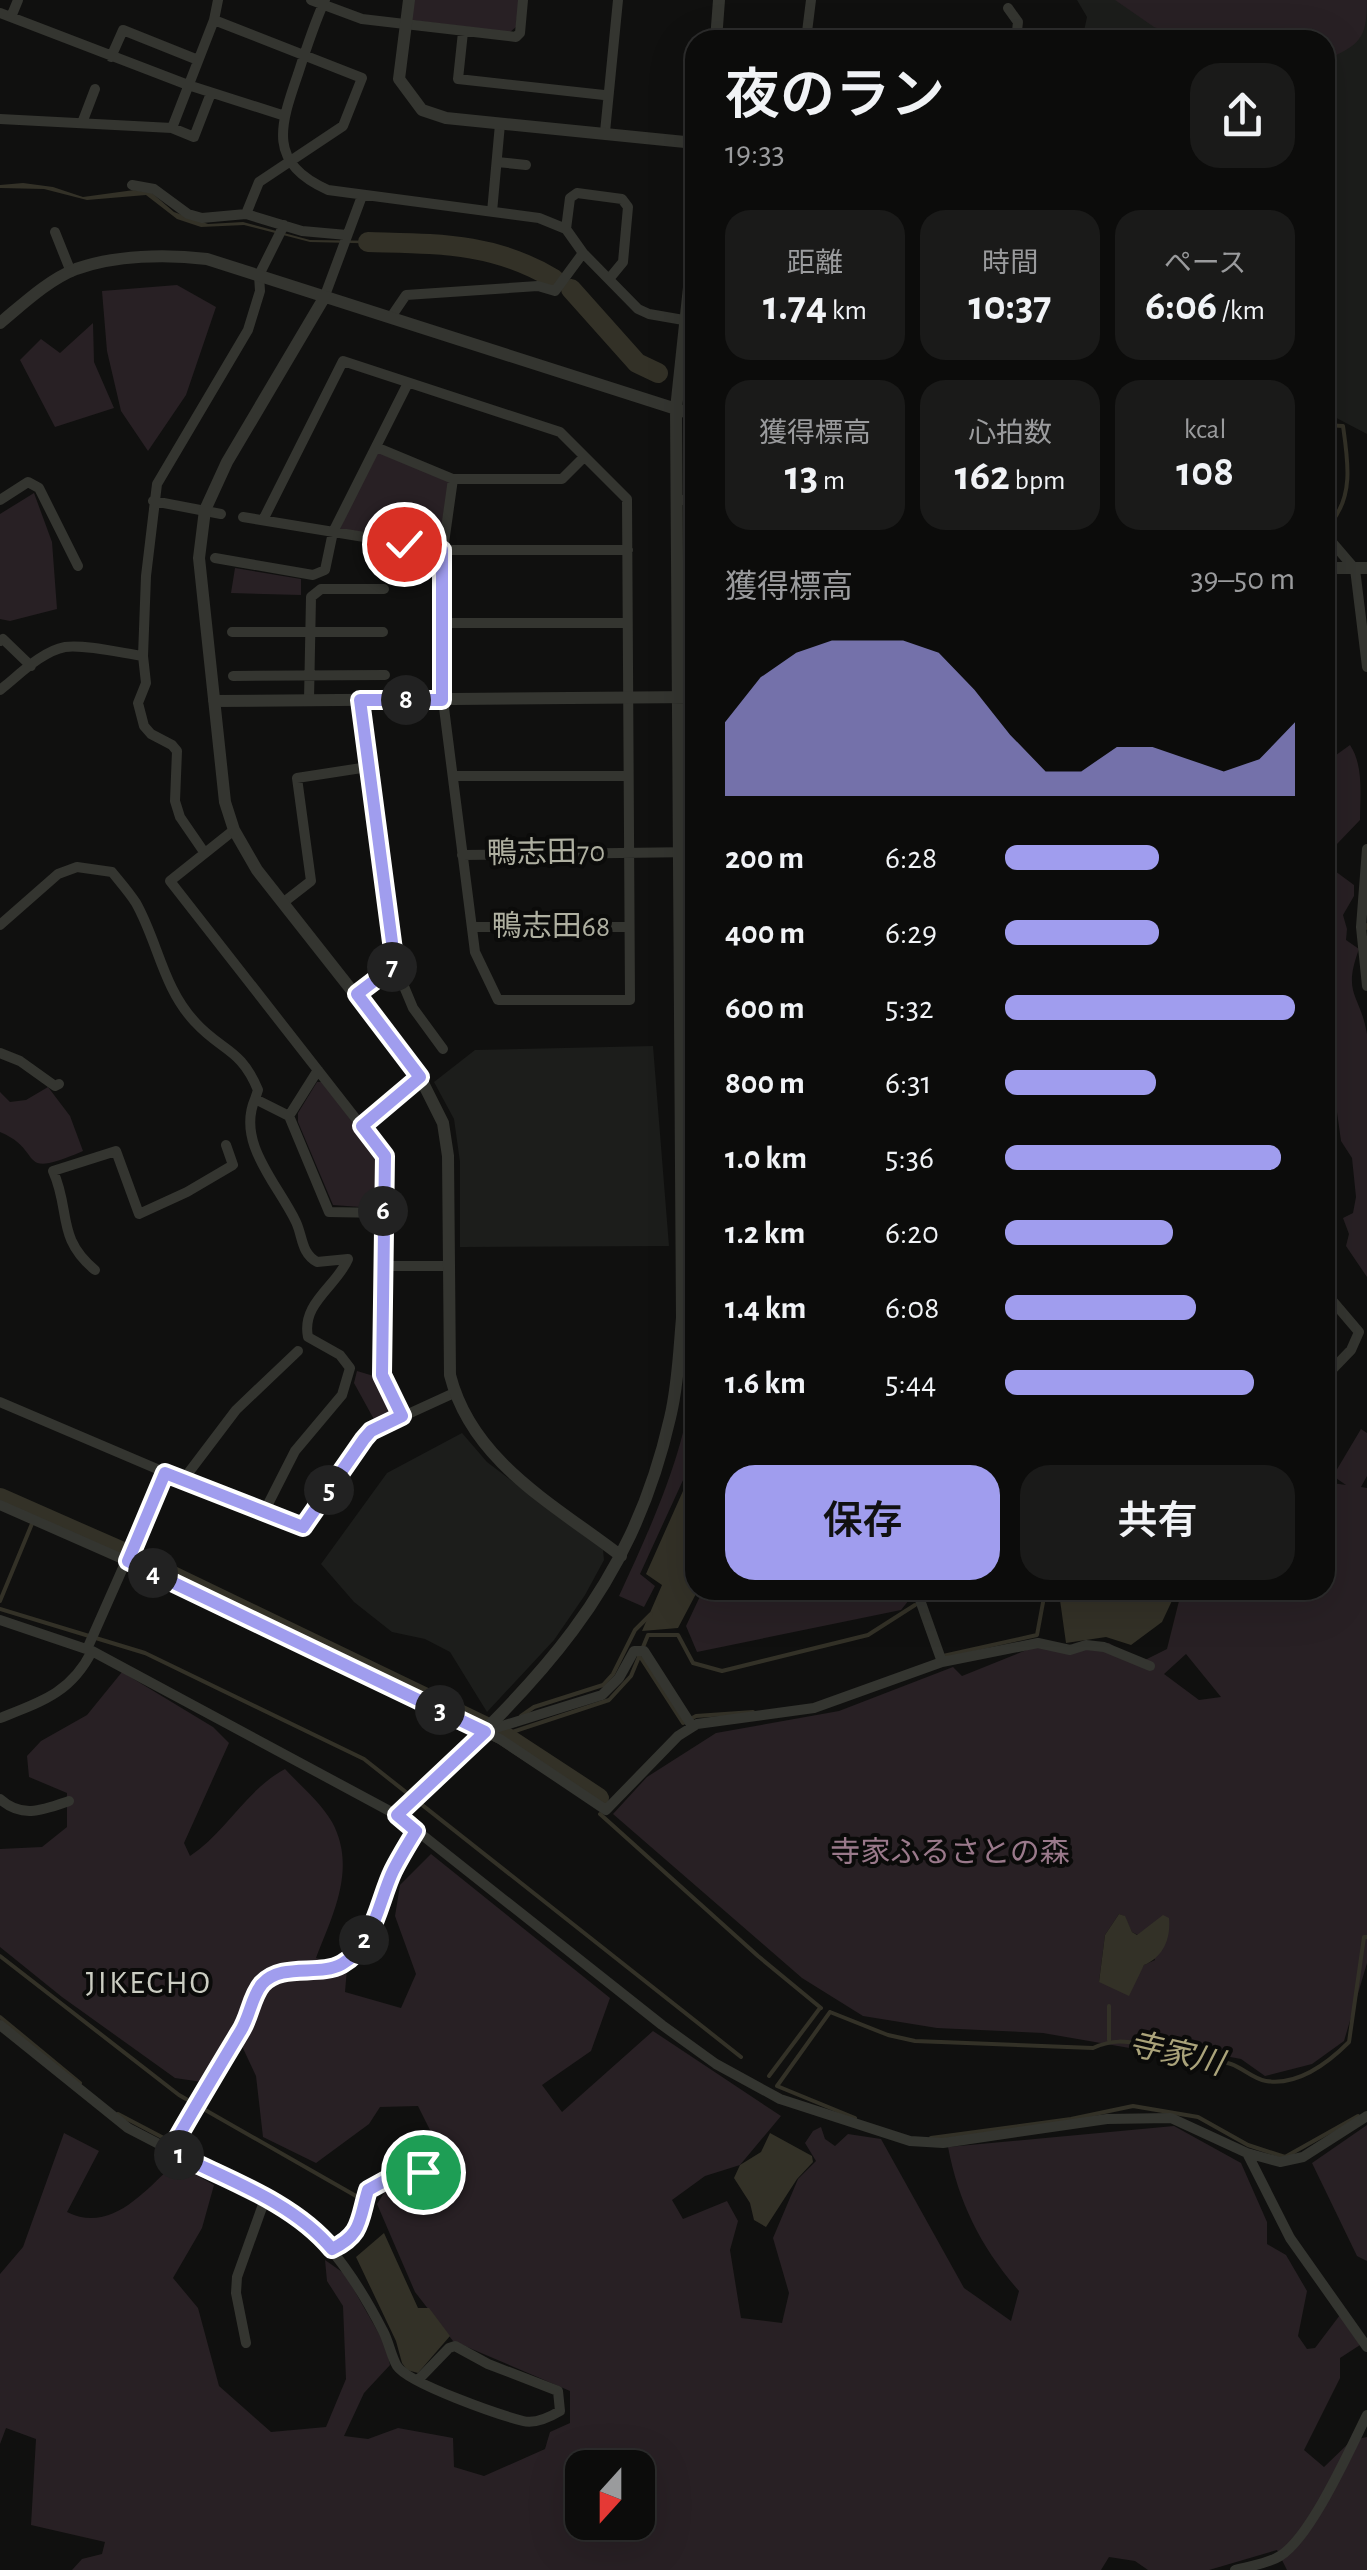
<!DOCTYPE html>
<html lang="ja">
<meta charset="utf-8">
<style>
body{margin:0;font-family:"Alegreya Sans","Noto Sans JP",sans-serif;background:#1a1a19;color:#f1f3f6;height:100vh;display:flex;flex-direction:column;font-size:38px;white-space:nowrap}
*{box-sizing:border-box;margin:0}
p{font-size:32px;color:#9a9b9d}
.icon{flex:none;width:55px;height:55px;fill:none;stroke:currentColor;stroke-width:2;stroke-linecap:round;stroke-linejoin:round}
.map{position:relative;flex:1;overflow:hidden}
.panel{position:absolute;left:685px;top:30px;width:650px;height:1570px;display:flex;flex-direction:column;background:#0c0c0b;border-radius:30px;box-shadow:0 10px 40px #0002,0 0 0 2px #2c2c2c}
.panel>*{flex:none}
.needle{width:65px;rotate:201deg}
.buttons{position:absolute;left:565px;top:2450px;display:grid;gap:20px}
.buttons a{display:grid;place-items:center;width:90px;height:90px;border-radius:20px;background:#0c0c0b;box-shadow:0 10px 40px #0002,0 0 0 2px #2c2c2c;font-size:50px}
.pin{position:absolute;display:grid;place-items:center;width:85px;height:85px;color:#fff;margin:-42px;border:5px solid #fff;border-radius:50%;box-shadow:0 2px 10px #0007}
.km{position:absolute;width:50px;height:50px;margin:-25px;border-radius:50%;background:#222;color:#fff;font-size:28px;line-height:50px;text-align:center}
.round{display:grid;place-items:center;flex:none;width:105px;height:105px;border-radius:30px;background:#1a1a19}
.summary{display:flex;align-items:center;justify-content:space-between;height:170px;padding:0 40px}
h1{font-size:55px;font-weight:600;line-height:75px}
.figures{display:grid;grid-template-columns:repeat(3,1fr);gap:15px;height:170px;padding:10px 40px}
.figures div{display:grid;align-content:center;border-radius:25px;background:#1a1a19;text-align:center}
.figures b{font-size:42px;font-weight:600}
.figures small{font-size:28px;font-weight:400}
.figures p{font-size:28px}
.chart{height:280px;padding:20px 40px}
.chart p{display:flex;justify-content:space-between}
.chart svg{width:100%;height:180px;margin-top:10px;fill:#a09dee;opacity:.7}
.primary-button{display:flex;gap:20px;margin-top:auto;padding:20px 40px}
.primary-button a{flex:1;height:115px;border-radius:30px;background:#a09dee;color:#111;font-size:40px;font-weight:600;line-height:115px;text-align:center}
.primary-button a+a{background:#1a1a19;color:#f1f3f6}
ul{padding:0 40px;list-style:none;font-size:32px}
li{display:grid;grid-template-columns:160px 120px 1fr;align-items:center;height:75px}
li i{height:25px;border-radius:12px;background:#a09dee}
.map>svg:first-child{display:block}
</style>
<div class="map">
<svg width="1367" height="2570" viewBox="0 0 1367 2570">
<rect width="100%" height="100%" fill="#10100f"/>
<path fill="#1c1d1b" d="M1077,0H1173L1243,40H1082L1087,17Z
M1367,0V434L1325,412V40H1295Z
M653,1046L669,1246L460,1247V1162L454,1119L434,1082L475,1050Z
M462,1433L487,1462L603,1550L604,1560L585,1595L554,1640L487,1712L450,1652L425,1639L392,1632L354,1602L321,1564L387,1473Z"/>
<path fill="#282024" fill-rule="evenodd" d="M413,0H519L516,27L510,32L410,20Z
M1115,0H1367C1367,39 1360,45 1325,60V40H1185L1154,27Z
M177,285L216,307L186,395L148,451L121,411L107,351L102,291Z
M93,323L94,362L114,408L55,427L20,360L41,339L60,353Z
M376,447L453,479L443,545L340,529Z
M34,493L52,542L57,609L10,621L0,619V514Z
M235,568L301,579V595L231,593Z
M1350,745C1364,766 1360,796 1360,820L1337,844L1335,871L1354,885V896L1343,915L1347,929L1346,940L1359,949C1342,995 1360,993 1367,1034V1277L1346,1246L1349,1234L1343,1218L1353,1213L1356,1197L1352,1158L1341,1141L1336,1105L1325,1081V763Z
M317,1082H322L381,1157L379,1204L374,1208L333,1205L298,1122V1113Z
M48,1087L70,1116L83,1151C14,1181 46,1151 0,1132V1092L10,1102L26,1100Z
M695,1359V1454L640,1574L655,1586L644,1607L619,1596C654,1520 690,1443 695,1359Z
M357,1371L377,1377L395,1410L392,1416L376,1423L354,1383Z
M1361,1429L1367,1433V1476L1361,1487L1367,1488V1963L1344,2041L1312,2064L1265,2076L1241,2059L1172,2046L1141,2050L1043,2033L937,2028L863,2016L802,1978L613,1814L647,1777L716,1733L839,1711L953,1667L962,1676L1034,1647L1109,1643L1139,1663L1167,1649L1179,1601L1189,1590H1325V1524L1331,1501L1325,1482L1346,1485L1333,1476ZM1186,1654L1221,1697L1199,1700L1164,1674ZM1119,1914L1124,1916L1132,1932L1138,1935L1144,1930L1155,1960L1144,1965L1136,1978L1099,1982L1105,1935Z
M703,1590H917L901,1610L697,1652L686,1626Z
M122,1672L213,1727L229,1743L184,1843L190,1856C226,1832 247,1789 285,1769C300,1785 321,1803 332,1822C357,1868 333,1914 316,1958L347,1968L345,1992L401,2008L416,1974L395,1916L400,1885L431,1854L610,1998L591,2051L542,2085L562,2112L653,2031L781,2116L740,2165L705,2176L672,2200L683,2219L727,2201L738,2221L730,2250L741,2318L782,2323L789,2293L773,2238L798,2179L816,2161L805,2143L813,2131L821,2127L825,2139L835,2146L848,2134L881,2139L964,2288L1011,2321L1019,2291C981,2247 959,2204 948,2147L1174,2126L1241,2163L1267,2222V2244L1286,2255L1307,2291L1298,2336L1307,2349L1315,2348L1340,2315L1360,2345L1340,2358V2378L1304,2450L1324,2467L1352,2440L1367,2437V2570H1287L1277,2550L1209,2570H1148L1135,2561L1109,2557L1101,2570H72L82,2559L102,2554L105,2542L31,2525L36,2439L6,2428L0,2444V2274L23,2247L64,2133L99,2151L67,2212C109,2233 141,2195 170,2168L191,2172L214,2185L202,2228L173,2278L198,2308L219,2386L271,2432L326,2427L346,2379L343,2306L327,2281L325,2260L345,2274L386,2346L390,2365L364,2393L344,2436L368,2439L398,2428L453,2438L454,2467L484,2476L545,2449L550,2432L570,2423V2391L453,2341L415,2292L377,2204L391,2182L435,2162L448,2153L450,2145L431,2132L418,2106L380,2107L369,2124L316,2163L263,2137L256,2076L241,2044L202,2082L175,2078L62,1997L0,1947V1849L42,1847L67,1827V1793L29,1777L27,1756L41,1741L87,1715ZM582,2468H638V2522H582Z
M1367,2125V2261L1357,2256L1312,2163Z"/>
<path fill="#333127" d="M23,183L53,187L83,197L134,190L152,193L174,212L208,224L243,222L310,240L393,241V244L310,242L244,225L201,227L177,219L146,195L87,200L44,189L0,188V185Z
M695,1464V1590H698L678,1628L642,1631L662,1585L646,1574Z
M1085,1590H1177L1162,1622L1131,1645L1106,1637L1066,1643L1059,1593Z
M1119,1914L1125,1916L1132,1932L1137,1935L1163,1915L1169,1918C1171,1939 1163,1957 1144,1965L1129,1996L1099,1982L1105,1935Z
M770,2133L812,2156L813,2162L797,2179L766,2227L754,2220L750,2203L734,2178L740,2165L761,2152Z
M384,2233L418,2308H429L450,2336L418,2373L407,2370L402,2363L396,2341L356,2257Z"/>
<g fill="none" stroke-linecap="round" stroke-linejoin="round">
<path stroke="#333127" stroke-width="4" d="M1325,425L1343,426C1348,461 1354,496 1330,524
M1367,925V928
M0,1601L36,1514
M0,1609L145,1653L364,1759L741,2057
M943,1656L1037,1635L1044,1597
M641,1658L683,1723L696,1716L753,1712
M521,1716L534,1707L603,1685L613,1674L635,1630L651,1614
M503,1735L609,1700L631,1676L648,1635H678L693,1663L722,1671L868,1635L915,1605
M600,1814L758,1956L821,2008
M0,1956L179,2095L356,2196
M830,2012L777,2086L855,2118
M830,2012L888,2035L915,2041L1093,2048C1113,2039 1125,2041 1146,2045C1175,2049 1203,2056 1231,2064C1243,2068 1253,2079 1266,2081C1298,2086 1328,2063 1349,2042L1364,1937H1367
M0,2017L80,2083
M1109,2040V2006
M769,2076L820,2008
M118,2114L301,2210L333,2239
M931,2138L1071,2119L1133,2106L1198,2117L1248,2145L1285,2157L1358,2116"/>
<path stroke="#333127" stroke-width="20" d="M368,242C436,244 493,242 554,279
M571,289L637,363L658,373
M0,1498L125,1553L503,1735L599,1798"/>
<path stroke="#343530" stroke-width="10" d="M311,0L362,19L516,37L520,33L523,0
M325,0C314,24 306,49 298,74C280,126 267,163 328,190L539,218L566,229L583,253L638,309L649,314L695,322
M1008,8L1018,22L1016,40
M0,13L188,85L282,115
M11,17L18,0
M214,20L362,78L343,126L259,182L246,214
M463,32L458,79L604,95L608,98
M717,37L737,40
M806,40L811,0
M111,57L123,30L198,60
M0,119L172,128L214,20L218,0
M82,123L95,89
M172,128L194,137L211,93
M605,132L618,0
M497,162L526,165
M132,185L154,189L188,214L202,218L246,214L302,231L347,235
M492,212L500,124
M566,229L570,198L577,193L622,199L628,207L623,262L609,279
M55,232L71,272
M324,298L362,196
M391,317L406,295L538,286L555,291L583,253
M376,447L453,479H562L584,457
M0,500L28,482L39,488L78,566
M676,500H695
M153,501L221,514
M243,517L443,550H628
M263,520L343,361L560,432L627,499L630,1000H498L475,952L443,700V550L453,479
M1325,534L1355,569L1367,667
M215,558L313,575L325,570L333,532L408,383
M443,623H627
M232,632H383
M0,641L3,639L31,666
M143,656L146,576L157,484L248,330L260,291L259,275L284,225
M233,676L385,675
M0,690C18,676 42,651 65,647C84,644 122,653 143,656L146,683L138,703L144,726L151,734L172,745L177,751L175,801L180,817L204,852
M309,700L311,597L321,589H384
M360,700L395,965L413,1008L443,1049
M454,776H628
M234,830L170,881L385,1156L382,1375L402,1416
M1367,849L1361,927L1367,986
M462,855L695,852
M284,902L311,881L297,778L368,767
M0,925L58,874L77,867L112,872C120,882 129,892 136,903C158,942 163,988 195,1022C221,1051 241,1048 258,1090L255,1099
M473,927H628
M357,994L395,965
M0,1053L20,1061L55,1086L59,1084
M318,1070L289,1116L329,1212L383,1213
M362,1126L420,1077
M383,1266H448
M95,1270C56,1238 71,1211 53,1171L116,1151L139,1214L187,1192L233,1165L226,1145
M1325,1292L1359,1332L1351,1350L1325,1377
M0,1402L183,1480L303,1527L371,1431L454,1393
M183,1480L236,1410L298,1351
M0,1505L127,1561L500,1739L606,1810L678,1736L697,1724L814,1708L942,1662L1038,1643L1070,1650L1086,1645L1104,1647L1150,1666
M264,1512L295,1451L342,1395L350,1368L340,1355L308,1337C301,1303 337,1286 348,1259L317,1262C301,1253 303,1237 296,1222C278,1184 236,1143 255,1099L289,1116
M0,1620L92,1651L397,1815L662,2025L716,2064L780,2099L910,2141L943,2143L1107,2119L1171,2118L1247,2153L1280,2162L1303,2157L1367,2116
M87,1649L165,1473
M942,1662L920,1600L928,1594L962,1595L966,1590
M0,1718C41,1702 71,1693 92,1651
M486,1731L602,1695L619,1678L634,1651H644L692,1726
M0,1799C22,1819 43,1810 69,1801
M0,2025L128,2128L296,2215C333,2244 361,2288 383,2331C389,2342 391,2356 397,2366C409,2384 500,2415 523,2421C535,2424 550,2417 560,2411L558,2391L488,2364L455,2346L449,2348L419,2379
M170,2151C193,2110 216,2072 240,2032C250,2017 251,1997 262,1984C282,1962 319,1977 342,1964C374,1947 379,1900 393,1871C400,1857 408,1844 416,1831
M1247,2153L1290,2238L1367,2347
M332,2249L352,2240L368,2191L408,2168L446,2180
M246,2343L236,2293L237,2277L265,2199
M1235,2570C1249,2566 1268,2564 1280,2556C1311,2537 1350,2449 1367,2415"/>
<path stroke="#343530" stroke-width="12" d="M409,0L399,79L422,110L446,118L695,143
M716,40L719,0
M324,298L227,462L205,510L199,558L225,802L234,830L257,870L420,1077L443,1123L448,1156L450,1375C472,1462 555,1505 621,1556
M0,323C23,304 48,280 76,269C116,255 166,254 207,259L695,415
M1325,568H1367
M214,701L695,697
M397,1815C527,1691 628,1602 670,1418C678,1385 679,1351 682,1318L676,409L695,231"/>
</g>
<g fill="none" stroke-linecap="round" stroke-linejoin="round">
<g stroke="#fff" stroke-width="20">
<path id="route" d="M404,544L442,550V700H360L395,965L357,994L420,1077L362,1126L385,1156L382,1375L402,1416L371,1431L364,1439L303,1527L165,1473L128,1561L485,1732L397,1815L416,1831C408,1844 400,1857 393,1871C379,1900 374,1946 342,1964C319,1977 282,1962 262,1984C251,1997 250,2017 240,2032C216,2072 193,2110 170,2151C225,2179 292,2201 332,2249C362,2235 359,2220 368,2190L408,2168L423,2172"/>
</g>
<use href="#route" stroke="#a09dee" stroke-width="12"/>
</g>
<g text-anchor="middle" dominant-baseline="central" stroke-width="8" stroke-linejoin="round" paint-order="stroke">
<g font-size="30" fill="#afb0a1" stroke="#0b0b0a">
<text transform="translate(546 853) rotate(-1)">鴨志田70</text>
<text x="551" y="927">鴨志田68</text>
</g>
<g font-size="30" fill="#9a798b" stroke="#0b0b0a">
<text x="950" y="1853">寺家ふるさとの森</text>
</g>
<g font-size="32" letter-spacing="2.5" fill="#cbcdc2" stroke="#0b0b0a">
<text x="149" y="1983">JIKECHO</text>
</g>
<g font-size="32" font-style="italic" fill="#aaa37a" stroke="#0b0b0a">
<text transform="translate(1176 2054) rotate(13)">寺家川</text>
</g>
</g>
</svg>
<div class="buttons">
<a><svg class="needle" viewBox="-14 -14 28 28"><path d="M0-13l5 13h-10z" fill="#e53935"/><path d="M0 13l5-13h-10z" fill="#9a9b9d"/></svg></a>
</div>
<div class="pin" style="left:423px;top:2172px;background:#1e9e55"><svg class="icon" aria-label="arrive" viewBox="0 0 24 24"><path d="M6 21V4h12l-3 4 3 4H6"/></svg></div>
<div class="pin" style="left:404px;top:544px;background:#d93025"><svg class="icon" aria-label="check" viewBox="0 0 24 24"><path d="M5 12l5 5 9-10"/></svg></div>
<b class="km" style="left:179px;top:2155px">1</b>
<b class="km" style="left:364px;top:1940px">2</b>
<b class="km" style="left:440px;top:1710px">3</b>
<b class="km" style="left:153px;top:1573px">4</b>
<b class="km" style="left:329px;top:1490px">5</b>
<b class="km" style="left:383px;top:1211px">6</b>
<b class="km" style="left:392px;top:967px">7</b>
<b class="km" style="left:406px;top:700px">8</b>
<section class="panel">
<div class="summary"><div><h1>夜のラン</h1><p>19:33</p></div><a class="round"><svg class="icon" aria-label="share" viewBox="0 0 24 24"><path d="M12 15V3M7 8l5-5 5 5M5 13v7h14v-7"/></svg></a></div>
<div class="figures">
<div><p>距離</p><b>1.74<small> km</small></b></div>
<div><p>時間</p><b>10:37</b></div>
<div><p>ペース</p><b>6:06<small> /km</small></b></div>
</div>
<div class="figures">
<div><p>獲得標高</p><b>13<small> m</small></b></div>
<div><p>心拍数</p><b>162<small> bpm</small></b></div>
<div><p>kcal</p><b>108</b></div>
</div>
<div class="chart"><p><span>獲得標高</span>39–50 m</p>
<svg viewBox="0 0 160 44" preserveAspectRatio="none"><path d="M0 44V26L10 15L20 9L30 6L40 6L50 6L60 9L70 18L80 29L90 38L100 38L110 32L120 32L130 35L140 38L150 35L160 26V44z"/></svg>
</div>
<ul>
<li><b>200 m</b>6:28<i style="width:53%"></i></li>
<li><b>400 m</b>6:29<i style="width:53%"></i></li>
<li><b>600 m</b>5:32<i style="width:100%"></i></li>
<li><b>800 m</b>6:31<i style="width:52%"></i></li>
<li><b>1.0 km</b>5:36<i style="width:95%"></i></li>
<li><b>1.2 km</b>6:20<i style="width:58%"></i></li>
<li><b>1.4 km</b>6:08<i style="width:66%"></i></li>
<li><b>1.6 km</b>5:44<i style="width:86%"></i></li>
</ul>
<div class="primary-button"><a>保存</a><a>共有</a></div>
</section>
</div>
